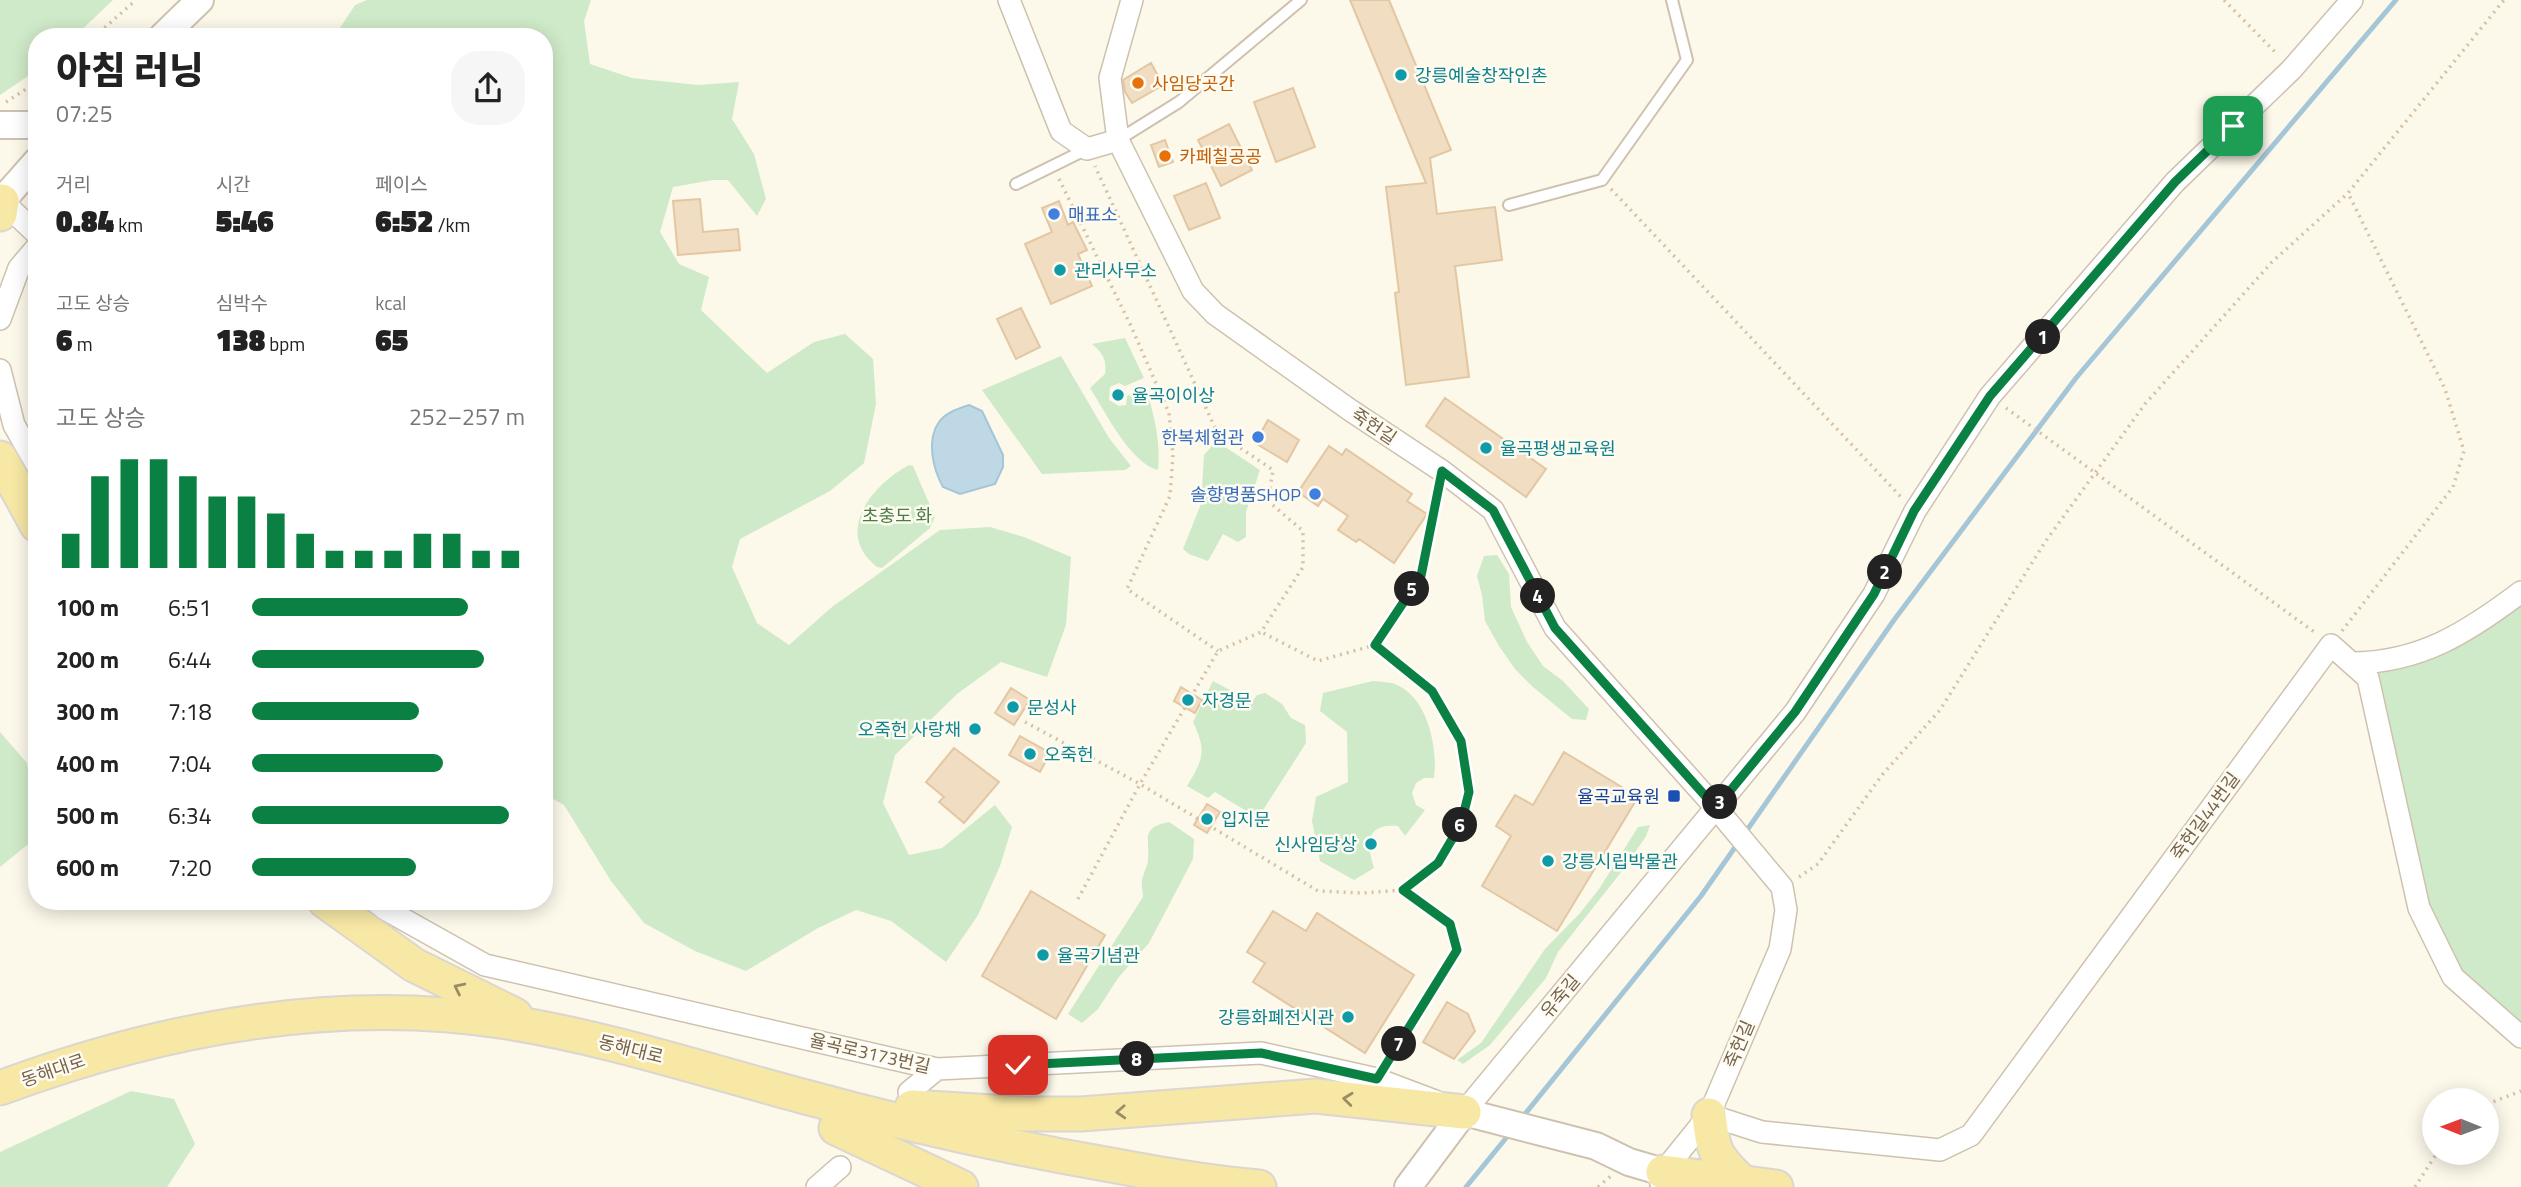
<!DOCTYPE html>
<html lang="ko">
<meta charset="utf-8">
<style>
body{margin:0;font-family:"Titillium Web","Noto Sans KR",sans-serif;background:#f6f6f6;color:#222;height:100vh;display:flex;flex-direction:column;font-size:26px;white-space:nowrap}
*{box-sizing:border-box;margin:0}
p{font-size:23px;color:#767676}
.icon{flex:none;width:38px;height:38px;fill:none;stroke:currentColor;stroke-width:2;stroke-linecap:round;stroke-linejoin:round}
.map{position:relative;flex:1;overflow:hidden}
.drawer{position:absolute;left:28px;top:28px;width:525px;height:882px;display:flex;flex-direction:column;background:#fff;border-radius:28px;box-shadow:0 4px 18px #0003}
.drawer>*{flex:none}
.needle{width:46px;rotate:271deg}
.tools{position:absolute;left:2422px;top:1088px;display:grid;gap:14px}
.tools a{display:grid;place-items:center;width:77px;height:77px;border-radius:50%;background:#fff;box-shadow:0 4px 18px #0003;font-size:35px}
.pin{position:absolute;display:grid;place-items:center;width:60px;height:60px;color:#fff;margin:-30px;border-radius:14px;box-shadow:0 4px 10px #0006}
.km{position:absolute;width:35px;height:35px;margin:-18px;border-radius:50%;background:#222;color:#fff;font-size:19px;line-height:35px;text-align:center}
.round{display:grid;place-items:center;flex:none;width:74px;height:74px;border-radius:28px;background:#f6f6f6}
.head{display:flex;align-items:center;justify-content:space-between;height:119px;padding:0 28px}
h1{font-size:38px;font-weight:800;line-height:52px}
.stats{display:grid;grid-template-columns:repeat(3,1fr);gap:10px;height:119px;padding:7px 28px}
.stats div{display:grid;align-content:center}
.stats b{font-size:30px;font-weight:800}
.stats small{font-size:19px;font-weight:400}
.stats p{font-size:19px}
.chart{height:196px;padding:14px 28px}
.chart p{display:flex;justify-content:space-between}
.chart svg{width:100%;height:126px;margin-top:7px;stroke:#0b8043;stroke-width:6}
ul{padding:0 28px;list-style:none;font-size:23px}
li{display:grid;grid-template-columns:112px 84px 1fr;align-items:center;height:52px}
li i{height:18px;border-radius:9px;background:#0b8043}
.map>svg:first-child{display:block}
</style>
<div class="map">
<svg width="2521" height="1187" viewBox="0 0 2521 1187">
<rect width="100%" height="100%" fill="#fcf8ea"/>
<path fill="#cfeac8" d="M0,0H113L74,37H37V70L0,95Z
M367,0H591L584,21L590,64L632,78L698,85L739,82L732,119L754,154L766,199L757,216L728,180H713L673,187L660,232L679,264L709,277L701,310L767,373L814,342L845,334L873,359L876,404L864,463L830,491L740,539L732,567L757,623L789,645L832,607L940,530L990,527L1024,537L1071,557L1066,625L1047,677L1001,662L957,694L895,755L883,803L909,855L942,848L995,805L1012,827L1000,866L978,915L946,962L891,921L856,910L818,928L746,971L695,951L644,923L611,881L564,805L544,794V37H334L355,5Z
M1125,338L1144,378L1125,386L1119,383L1110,387L1109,400L1119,406L1126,405L1127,396L1146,388C1154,416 1161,441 1158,470C1130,463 1105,411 1090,388L1105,374C1107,360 1103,353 1092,344Z
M1061,356L1109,438L1131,466L1125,470L1042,474L982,390Z
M1216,441L1260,470L1246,512V537L1238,542L1223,534L1208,561L1189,554L1183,549L1201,504L1204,455Z
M909,465L913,466L935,517L930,528L882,568L877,567C833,532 872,485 909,465Z
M1497,555L1509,574L1511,607L1527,642L1543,666L1563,681L1589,709L1586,720L1572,719L1533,687L1515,669L1499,646L1485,621L1482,595L1477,576L1484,556Z
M2521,599V1031L2456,973L2423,904L2373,672Z
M1213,681L1252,702L1257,695L1265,693L1282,704L1291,718L1305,725L1306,743L1258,818L1215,792L1208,798L1187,786C1203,760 1207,751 1193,722Z
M1373,681C1380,682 1389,682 1395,684C1428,697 1438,748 1434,778H1424L1416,783L1412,793L1416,805L1425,810L1405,836L1398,826C1366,823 1366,843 1374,868L1354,880L1320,861L1312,821L1316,797L1348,782L1347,732L1320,711L1323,693Z
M0,732L27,763L37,830V837L0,867Z
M1169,822L1194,839L1193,859L1149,943L1118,978L1098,1009L1082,1023L1068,1014L1143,897C1143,892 1141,886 1142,881C1143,873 1148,866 1148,859C1150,838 1140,828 1169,822Z
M1650,825L1646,836L1626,866L1558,952L1546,978L1490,1045L1463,1064L1457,1060L1481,1043L1545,949L1580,913L1599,889L1638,827Z
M131,1091L174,1099L195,1144L167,1187H0V1152Z"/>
<path fill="#bed8e5" stroke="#a5c6d7" stroke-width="2" d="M969,405L982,411L1003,455V467L995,484L960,494L943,487C933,469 926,440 939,422C946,412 958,409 969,405Z"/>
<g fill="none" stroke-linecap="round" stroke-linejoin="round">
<path stroke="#a5c6d7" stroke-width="5" d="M1745,833L1894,620L2076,378L2396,0
M1521,1119L1701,896L1738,843
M1466,1187L1511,1132"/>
</g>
<path fill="#f0ddc2" stroke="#e3c7a3" stroke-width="2" d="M1350,0H1389L1451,150L1430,158L1437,214L1495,207L1502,260L1455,266L1469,377L1406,385L1395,293L1399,292L1386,187L1426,183Z
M1151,63L1163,85L1132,103L1125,92L1123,80Z
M1293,88L1315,147L1276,162L1254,102Z
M1229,124L1252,170L1221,186L1198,140Z
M1165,140L1173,162L1159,167L1151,145Z
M1206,183L1220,218L1189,230L1174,196Z
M700,199L703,232L738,229L740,250L678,255L673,201Z
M1059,201L1068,225L1073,222L1087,250L1078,254L1092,286L1051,304L1025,244L1052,232L1042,208Z
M1021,308L1040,347L1016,359L997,319Z
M1445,398L1546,469L1526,497L1426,426Z
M1268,420L1299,440L1287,462L1255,443Z
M1329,446L1342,455L1346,449L1412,494L1407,501L1427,514L1394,563L1359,539L1356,542L1338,530L1348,516L1323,499L1318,506L1298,492Z
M1181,687L1202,700L1195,713L1174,701Z
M1011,688L1030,700L1014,725L995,713Z
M1020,736L1050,753L1040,772L1009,755Z
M954,748L999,782L964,823L939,802L944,797L926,782Z
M1564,752L1638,797L1557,931L1482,886L1511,836L1496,826L1515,795L1533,805Z
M1207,804L1220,812L1207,833L1194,825Z
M1031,891L1105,935L1056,1019L982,976Z
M1273,911L1306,931L1317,913L1414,975L1365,1053L1253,982L1265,963L1247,952Z
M1447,1002L1468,1014L1475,1031L1454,1059L1423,1042Z"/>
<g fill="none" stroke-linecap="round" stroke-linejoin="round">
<g stroke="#cec2af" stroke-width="14">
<path id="service" d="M1118,140L1179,102L1301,0
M1016,184L1087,149
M1509,205L1602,180L1687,60L1672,0"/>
</g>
<g stroke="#cec2af" stroke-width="24">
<path id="minor" d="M1009,0L1061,131L1087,149L1118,140
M1132,0L1110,78L1118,140L1193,291L1215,314L1350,410L1442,471L1493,510L1555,628L1716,808L1782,887L1786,910L1780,949L1709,1115L1663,1172
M2,201L37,234
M0,319L19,268L37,247
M0,370L14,425L37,465
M2351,663C2420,663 2468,632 2521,592
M375,901L385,909L485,965L937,1069L1261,1053L1377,1079L1464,1112L1795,712L1874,594L1915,511L1990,396L2175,182L2291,70L2352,0
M909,1092L937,1069
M1709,1115L1762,1132L1940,1150L1971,1135L2331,645L2368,678L2419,908L2453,977L2521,1037
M817,1187L840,1167"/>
</g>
<g stroke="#cec2af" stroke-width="30">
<path id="tertiary" d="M162,37L200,0
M0,125H37
M0,203L37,161
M1408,1187L1464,1112L1596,1146L1629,1162L1663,1172L1664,1187"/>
</g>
<g stroke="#dbd6d1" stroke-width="37">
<path id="primary" d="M0,214L2,201
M0,458L37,525
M325,901L414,965L515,1015
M0,1088C162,1028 335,995 507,1022C608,1038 704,1070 802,1096C904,1124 1007,1147 1111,1165C1160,1174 1209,1183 1259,1187
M912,1107L1025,1114H1081L1316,1096L1464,1112
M1709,1115C1713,1151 1715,1156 1741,1181
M836,1128L961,1187
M1663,1172L1776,1187"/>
</g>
<path stroke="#d6c1a5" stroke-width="3.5" stroke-dasharray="2 5" stroke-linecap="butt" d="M2224,0L2278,55
M94,37L136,0
M6,102L37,82
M1059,179L1131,326L1169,413L1173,455L1170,496L1127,589L1218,651
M1611,189L1901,497
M2006,408L2317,634
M2342,631L2453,487L2464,451L2445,389L2348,193
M1375,645L1421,576L1438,491
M1025,722L1140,784L1318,891L1362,893L1403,890L1438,863L1461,824L1469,791L1461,741L1432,691L1375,645L1318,661L1261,632
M1799,877L1818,864L1882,775L1940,710L2045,542L2145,404L2272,262L2348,193L2504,0
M1078,899L1140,784L1218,651L1261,632L1303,567V531L1268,501L1273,470L1217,432L1095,166
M1387,1062L1457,950L1450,924L1403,890
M2487,1104L2521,1091
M1598,1187L1611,1176
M2415,1187L2437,1153"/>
<use href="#service" stroke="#fff" stroke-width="10"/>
<use href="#minor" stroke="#fff" stroke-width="21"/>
<use href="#tertiary" stroke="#fff" stroke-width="26"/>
<use href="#primary" stroke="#f7e8a5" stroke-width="33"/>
</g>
<defs><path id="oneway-chevron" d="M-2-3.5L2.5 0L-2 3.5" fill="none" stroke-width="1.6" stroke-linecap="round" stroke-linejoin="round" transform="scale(1.75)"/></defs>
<g stroke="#9d8b67">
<use href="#oneway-chevron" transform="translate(459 988) rotate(-154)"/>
<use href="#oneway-chevron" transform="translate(1348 1099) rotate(-174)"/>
<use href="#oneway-chevron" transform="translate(1121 1112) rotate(177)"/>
</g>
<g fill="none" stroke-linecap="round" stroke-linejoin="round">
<g stroke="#fff" stroke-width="14">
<path id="route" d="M1018,1065L1261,1053L1377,1079L1457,950L1450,924L1403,890L1438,863L1461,824L1469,792L1461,741L1432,691L1375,645L1421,576L1442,471L1493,510L1555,628L1716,808L1795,712L1874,594L1914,511L1990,396L2175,182L2233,126"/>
</g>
<use href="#route" stroke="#0b8043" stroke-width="9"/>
</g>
<g fill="#0f9aa8" stroke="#fefbf0" stroke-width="2.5">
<circle cx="1401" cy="75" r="7"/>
<circle cx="1060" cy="270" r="7"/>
<circle cx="1118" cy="395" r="7"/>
<circle cx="1486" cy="448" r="7"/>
<circle cx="1188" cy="700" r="7"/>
<circle cx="1013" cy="707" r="7"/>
<circle cx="975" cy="729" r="7"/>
<circle cx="1030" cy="754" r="7"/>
<circle cx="1207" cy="819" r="7"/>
<circle cx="1371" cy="844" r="7"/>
<circle cx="1548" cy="861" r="7"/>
<circle cx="1043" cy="955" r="7"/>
<circle cx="1348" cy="1017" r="7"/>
</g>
<g fill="#e8710a" stroke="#fefbf0" stroke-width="2.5">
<circle cx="1138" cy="83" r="7"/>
<circle cx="1165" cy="156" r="7"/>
</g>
<g fill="#3f7fe0" stroke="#fefbf0" stroke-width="2.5">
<circle cx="1054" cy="214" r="7"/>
<circle cx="1258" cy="437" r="7"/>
<circle cx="1315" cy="494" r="7"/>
</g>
<rect fill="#1a4fb4" stroke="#fefbf0" stroke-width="2.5" x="1667" y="789" width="14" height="14" rx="3.5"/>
<g text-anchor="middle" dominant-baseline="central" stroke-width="5" stroke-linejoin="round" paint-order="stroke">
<g font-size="18" fill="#0d838f" stroke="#fefbf0" text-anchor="start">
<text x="1415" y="75">강릉예술창작인촌</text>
<text x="1074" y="270">관리사무소</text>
<text x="1132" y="395">율곡이이상</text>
<text x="1500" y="448">율곡평생교육원</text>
<text x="1202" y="700">자경문</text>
<text x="1027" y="707">문성사</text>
<text x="961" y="729" text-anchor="end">오죽헌 사랑채</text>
<text x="1044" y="754">오죽헌</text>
<text x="1221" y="819">입지문</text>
<text x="1357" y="844" text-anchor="end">신사임당상</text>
<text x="1562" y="861">강릉시립박물관</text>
<text x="1057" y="955">율곡기념관</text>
<text x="1334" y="1017" text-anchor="end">강릉화폐전시관</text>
</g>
<g font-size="18" fill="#c56008" stroke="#fefbf0" text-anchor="start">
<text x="1152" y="83">사임당곳간</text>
<text x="1179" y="156">카페칠공공</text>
</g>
<g font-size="18" fill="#366cbe" stroke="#fefbf0" text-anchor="end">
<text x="1068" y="214" text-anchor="start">매표소</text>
<text x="1244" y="437">한복체험관</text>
<text x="1301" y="494">솔향명품SHOP</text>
</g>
<g font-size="18" fill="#76634d" stroke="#fefbf0">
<text transform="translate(1374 426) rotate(34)">죽헌길</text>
<text transform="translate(2205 816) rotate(-54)">죽헌길44번길</text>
<text transform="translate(1560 996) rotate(-50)">유죽길</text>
<text transform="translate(1739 1044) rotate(-67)">죽헌길</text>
<text transform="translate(631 1049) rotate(14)">동해대로</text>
<text transform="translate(870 1053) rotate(13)">율곡로3173번길</text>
<text transform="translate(53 1070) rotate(-19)">동해대로</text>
</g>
<g font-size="18" fill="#4c7b45" stroke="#fefbf0">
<text x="897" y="515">초충도 화</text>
</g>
<g font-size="18" fill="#164399" stroke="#fefbf0" text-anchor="end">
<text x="1660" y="796">율곡교육원</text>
</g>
</g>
</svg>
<div class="tools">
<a><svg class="needle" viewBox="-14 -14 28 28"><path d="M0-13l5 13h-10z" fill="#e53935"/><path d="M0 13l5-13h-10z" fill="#767676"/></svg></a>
</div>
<div class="pin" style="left:2233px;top:126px;background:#1e9e55"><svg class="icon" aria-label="arrive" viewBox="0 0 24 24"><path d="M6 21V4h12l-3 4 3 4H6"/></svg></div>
<div class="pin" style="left:1018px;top:1065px;background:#d93025"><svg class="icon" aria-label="check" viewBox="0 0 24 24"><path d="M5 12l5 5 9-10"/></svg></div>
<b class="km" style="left:2043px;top:337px">1</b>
<b class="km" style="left:1885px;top:572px">2</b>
<b class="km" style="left:1720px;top:802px">3</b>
<b class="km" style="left:1538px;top:596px">4</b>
<b class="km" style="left:1412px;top:589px">5</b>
<b class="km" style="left:1460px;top:825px">6</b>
<b class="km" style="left:1399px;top:1044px">7</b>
<b class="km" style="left:1137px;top:1059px">8</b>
<section class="drawer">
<div class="head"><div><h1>아침 러닝</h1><p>07:25</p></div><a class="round"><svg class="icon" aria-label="share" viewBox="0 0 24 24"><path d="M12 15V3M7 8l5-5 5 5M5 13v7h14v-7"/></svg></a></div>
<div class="stats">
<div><p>거리</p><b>0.84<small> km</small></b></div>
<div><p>시간</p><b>5:46</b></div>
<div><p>페이스</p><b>6:52<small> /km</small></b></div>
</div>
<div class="stats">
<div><p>고도 상승</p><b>6<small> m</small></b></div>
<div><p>심박수</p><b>138<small> bpm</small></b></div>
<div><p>kcal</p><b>65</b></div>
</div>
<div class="chart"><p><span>고도 상승</span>252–257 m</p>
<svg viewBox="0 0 160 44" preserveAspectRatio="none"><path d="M5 44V32M15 44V12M25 44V6M35 44V6M45 44V12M55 44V19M65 44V19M75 44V25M85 44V32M95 44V38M105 44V38M115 44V38M125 44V32M135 44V32M145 44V38M155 44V38"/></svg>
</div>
<ul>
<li><b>100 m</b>6:51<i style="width:79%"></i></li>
<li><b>200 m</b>6:44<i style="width:85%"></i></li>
<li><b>300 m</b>7:18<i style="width:61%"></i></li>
<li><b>400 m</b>7:04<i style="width:70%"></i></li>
<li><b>500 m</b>6:34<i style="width:94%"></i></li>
<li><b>600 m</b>7:20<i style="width:60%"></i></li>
</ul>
</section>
</div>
